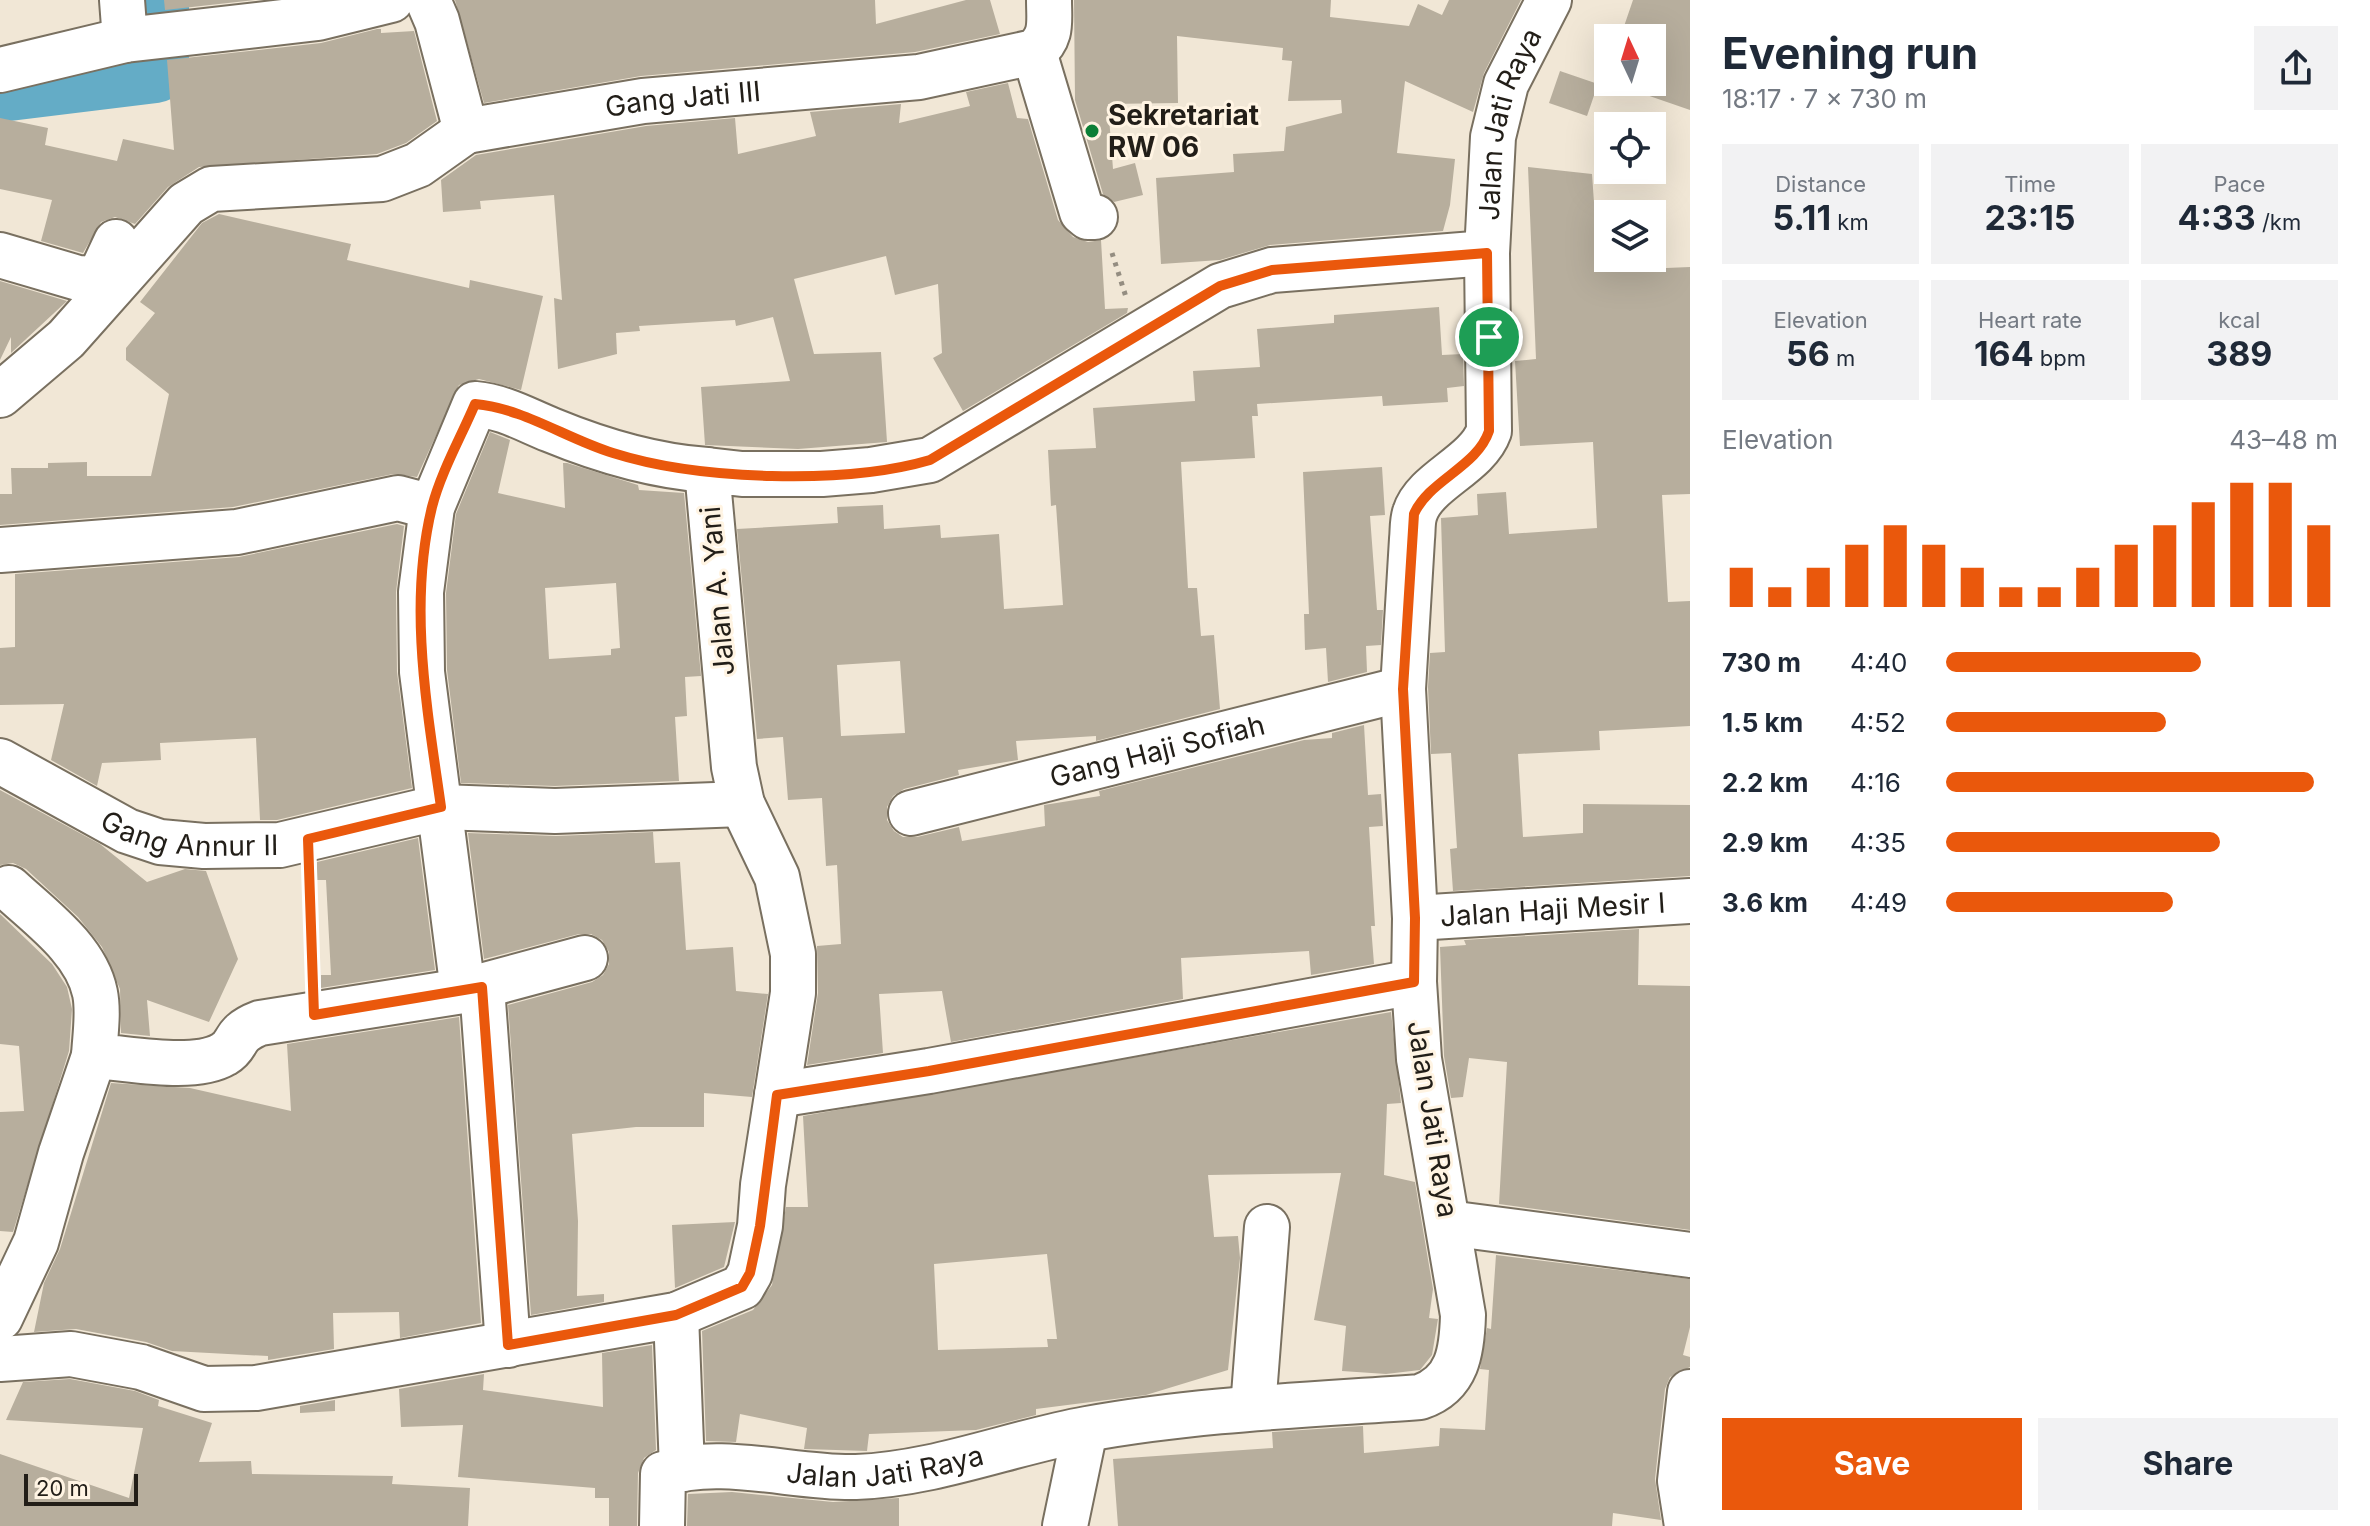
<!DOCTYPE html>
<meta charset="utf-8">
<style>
body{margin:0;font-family:Inter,sans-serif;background:#f2f2f3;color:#1f2937;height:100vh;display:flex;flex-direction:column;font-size:30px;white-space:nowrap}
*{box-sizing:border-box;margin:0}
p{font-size:26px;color:#747a83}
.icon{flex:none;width:44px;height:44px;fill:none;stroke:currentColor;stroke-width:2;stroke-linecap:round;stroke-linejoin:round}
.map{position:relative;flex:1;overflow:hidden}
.sheet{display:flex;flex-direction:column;background:#fff;width:680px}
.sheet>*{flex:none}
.needle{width:52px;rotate:356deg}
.tools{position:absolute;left:1594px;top:24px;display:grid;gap:16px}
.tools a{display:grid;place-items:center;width:72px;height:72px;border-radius:0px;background:#fff;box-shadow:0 8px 32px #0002;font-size:40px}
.scale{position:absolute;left:24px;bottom:20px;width:114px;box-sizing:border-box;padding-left:8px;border:4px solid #221e18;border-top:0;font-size:22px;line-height:28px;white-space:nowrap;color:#221e18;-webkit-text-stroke:6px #fff4e3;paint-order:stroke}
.pin{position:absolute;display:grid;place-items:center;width:68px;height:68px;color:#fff;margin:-34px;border:4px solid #fff;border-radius:50%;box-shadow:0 2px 8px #0007}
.round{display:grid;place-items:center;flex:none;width:84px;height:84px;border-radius:0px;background:#f2f2f3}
.summary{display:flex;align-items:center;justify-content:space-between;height:136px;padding:0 32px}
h1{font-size:44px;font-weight:700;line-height:60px}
.stats{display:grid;grid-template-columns:repeat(3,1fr);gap:12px;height:136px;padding:8px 32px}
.stats div{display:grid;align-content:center;border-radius:0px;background:#f2f2f3;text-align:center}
.stats b{font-size:34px;font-weight:700}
.stats small{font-size:22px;font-weight:400}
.stats p{font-size:22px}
.chart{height:224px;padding:16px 32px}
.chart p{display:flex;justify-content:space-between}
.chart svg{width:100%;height:144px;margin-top:8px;stroke:#ea580c;stroke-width:6}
.primary-button{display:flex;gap:16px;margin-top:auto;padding:16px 32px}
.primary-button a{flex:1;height:92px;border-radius:0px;background:#ea580c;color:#fff;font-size:32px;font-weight:700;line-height:92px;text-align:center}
.primary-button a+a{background:#f2f2f3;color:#1f2937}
ul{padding:0 32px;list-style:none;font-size:26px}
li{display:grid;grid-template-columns:128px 96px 1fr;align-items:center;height:60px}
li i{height:20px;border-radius:10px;background:#ea580c}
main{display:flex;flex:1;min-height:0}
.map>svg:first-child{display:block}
</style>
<main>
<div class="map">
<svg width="1690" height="1526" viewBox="0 0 1690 1526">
<rect width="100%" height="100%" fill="#f1e7d6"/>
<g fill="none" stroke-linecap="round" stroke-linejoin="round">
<path stroke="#64acc6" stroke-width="68" d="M0,88L155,69V0"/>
</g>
<path fill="#b7ae9d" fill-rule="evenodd" d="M164,0H255L165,10Z
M455,0H875L876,24L966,0H990L1000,34L915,52L641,76L484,103Z
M1074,0H1331L1330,17L1409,26L1418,4L1442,15L1449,0H1521L1484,73L1473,112L1405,81L1397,153L1455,159L1450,205L1443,231L1270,245L1220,260L1161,264L1156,178L1234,172L1233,154L1284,151L1286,127L1342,113L1341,100L1288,101L1292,61L1282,60L1283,48L1177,36L1178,103L1108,104L1113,169L1135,163L1143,195L1114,202L1103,194L1075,100Z
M1633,0H1690V110L1609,82H1652V38H1620Z
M377,29H381V33L414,31L437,121L406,143L377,154L199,167L168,187L135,224L115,217L101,222L83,253L41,241L52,200L0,189V118L48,128L45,145L117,161L123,139L174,150L167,60L321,43Z
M1560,71L1598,84L1587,116L1549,103Z
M1008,83L1017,118L1028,119L1058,220L1073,237L1088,242L1101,240L1105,309L1128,308L1127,313L963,411L933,358L942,353L938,284L895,295L886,256L794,279L814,354L881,352L887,442L798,449L705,445L701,387L790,381L773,317L736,326L735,320L639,326L640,331L616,333L617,354L558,369L554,298L562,300L554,195L480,201L481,209L443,212L441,180L476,155L646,126L735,118L738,154L816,136L810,112L901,104L899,123L970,106L966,92Z
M1528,167L1592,174L1595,216L1604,215L1607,266L1641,263L1642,269L1690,267V494L1662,495L1668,602L1690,601V726L1599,731L1600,750L1518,754L1523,837L1583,833V804L1690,805V876L1453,891L1450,849L1457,848L1451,753L1431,754L1428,687L1430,653L1445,652L1441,518L1478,515L1477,494L1506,492L1509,534L1597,528L1593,442L1520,446L1515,361L1536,359Z
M219,214L351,244L347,260L469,288L470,280L543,296L521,390L479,379L459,385L417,477L393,474L233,507L0,525V494H12L11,468H48V463L87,462V476H151L169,394L126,360V348L155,313L140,302L202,223Z
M0,281L67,301L11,353V337L0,360Z
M1439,307L1442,355L1463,354L1464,386L1447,388L1448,402L1383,406L1382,396L1257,404L1258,416H1252L1255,458L1181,462L1188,588H1197L1201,636L1214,635L1220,709L1096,741V736L1016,741L1018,760L958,770L959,775L904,789L893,796L887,807V820L894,831L903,837H917L959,827L962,841L1045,826L1044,805L1100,796L1099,791L1304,740L1332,738V733L1364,725L1368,795L1381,794L1383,826L1369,827L1375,926H1371L1374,964L1311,975L1309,951L1181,958L1183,999L951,1042L942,991L879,994L883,1053L807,1065L818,993L817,946L841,944L837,865L826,866L822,798L788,800L783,737L757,739L737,529L838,523L837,507L883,505L884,529L940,525L941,538L999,534L1004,609L1063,605L1056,505L1051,506L1048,450L1096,448L1093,408L1195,401L1193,371L1260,367L1257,329L1334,323V315ZM900,661L905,733L841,736L837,665Z
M490,432L510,440L498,493L565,508L563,463H567L638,485L639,490L684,493L701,676L685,677L687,716L675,717L679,781L555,786L461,783L447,670L446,593L456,514ZM616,583L620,648L611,649V655L549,659L545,588Z
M1382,467L1385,515L1370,516L1377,610H1383L1381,645L1366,646L1367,672L1328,682L1326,648L1305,650L1304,614H1309L1303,472Z
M397,524L404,526L396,592L397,672L412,788L277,820H260L256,738L160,743L161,760L102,763L97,786L51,760L64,704L0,705V648L15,647V574L239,557Z
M0,790L100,844L147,882L185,869L206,871L238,959L209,1022L147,1000L150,1036L121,1033L120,989L102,947L78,917L26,869L13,863L0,865Z
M653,832L655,863L680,862L686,950L733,947L736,991L768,994L752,1097L704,1093V1127H636L572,1134L578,1221L577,1296L604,1294V1302L531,1315L508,1005L592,982L603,975L609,964V952L602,940L591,934H579L484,959L468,833L556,836Z
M418,838L435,970L321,988V975H331L326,880H317V862Z
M0,914L52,964L67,987L72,1009L69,1051L13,1232L0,1231V1112L24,1111L19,1046L0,1044Z
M1639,929L1638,985L1690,986V1230L1499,1204L1507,1062L1469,1058L1463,1097L1451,1098L1444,1056L1440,947L1466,945L1464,940Z
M1391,1012L1401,1103L1387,1104L1384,1175L1415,1182L1433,1289L1429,1318L1438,1319L1432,1355L1420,1370L1386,1374L1342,1371L1346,1326L1314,1320L1341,1173L1208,1175L1214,1237L1238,1236L1240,1258L1228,1370L1146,1395L1036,1409V1415L976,1430L869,1434L867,1451L804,1449L807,1428L740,1414L736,1442L706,1441L702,1331L753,1310L772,1285L786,1207H808L803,1116ZM1047,1254L1057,1339H1047L1048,1347L938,1350L934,1264Z
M459,1017L481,1323L400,1338L399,1312L333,1313L334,1349L268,1360V1356L172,1351L146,1342L76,1329L34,1332L44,1283L60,1249L111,1083L190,1088L291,1111L287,1044Z
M735,1222L724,1267L675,1288L672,1225Z
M1496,1255L1690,1279V1327L1683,1355L1690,1357V1367L1670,1377L1665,1389L1655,1479L1661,1520L1613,1513L1612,1526H1118L1113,1459L1273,1448L1272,1432L1363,1426L1364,1453L1439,1446L1440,1428L1485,1430L1489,1370L1480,1369L1487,1328L1491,1329Z
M652,1345L656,1450L644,1458L638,1473L637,1526H609V1498H595V1488L458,1477L463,1425L401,1427L399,1389L484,1374L483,1390L603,1407L602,1353Z
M70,1379L135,1391L159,1400L158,1406L212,1423L199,1462L251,1461L252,1474L393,1476L392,1484L470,1488L468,1526H0V1454L129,1498L143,1428L6,1420L23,1382Z
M335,1400V1411L300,1413V1406Z
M732,1492L833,1502L899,1498V1526H687L688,1494Z"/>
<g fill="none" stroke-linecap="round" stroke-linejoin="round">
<g stroke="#797060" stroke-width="48">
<g id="minor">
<path d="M122,0L125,40L318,18L391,0"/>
<path id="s1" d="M428,0L437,21L466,131L643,101L919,77L1034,52C1053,37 1049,22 1049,0"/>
<path d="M1034,52L1082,212L1088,217H1095"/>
<path d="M0,70L125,40"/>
<path d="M0,255L78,278L94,279L102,272L116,242"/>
<path d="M0,395L66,339L186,204L211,189L382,179L418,165L466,131"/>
<path d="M0,550L237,532L398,498L432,507"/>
<path id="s2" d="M0,761L127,831L160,842L204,846L280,845L441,807L555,811L742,804"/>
<path id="s3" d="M911,813L1403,689"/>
<path d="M9,888C40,917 86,949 95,993C99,1013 95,1036 94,1056C129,1058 194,1072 224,1054C240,1045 231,1034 260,1023L463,991L585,958"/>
<path id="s4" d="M1415,918L1690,901"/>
<path d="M482,987L508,1345"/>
<path d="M463,991L422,672L421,592L432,507L475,404C504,407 524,419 551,430C602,451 652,466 707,470"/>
<path d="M777,1095L929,1071L1414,982"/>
<path d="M1448,1223L1690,1255"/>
<path d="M676,1315L682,1469"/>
<path d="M0,1318L36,1242L61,1153L94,1056"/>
<path d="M0,1359L71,1354L141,1367L204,1389L256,1388L676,1315L742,1287L750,1273L760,1226L763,1185L793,993V954L777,877L742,804L734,767L707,470L742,474H822L871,470L930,460L1220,286L1272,270L1487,253"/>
<path d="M1253,1408L1267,1227"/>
<path id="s5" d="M662,1526L663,1474C719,1454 797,1479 856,1477C936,1474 1010,1443 1087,1429C1197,1409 1309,1405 1420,1397C1458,1384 1462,1351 1463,1315L1419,1059L1414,982L1415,918L1403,689L1412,539C1413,530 1412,521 1415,513C1425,481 1477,465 1489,431L1487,253L1493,137L1506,84L1549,0"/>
<path d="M1065,1526L1085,1430"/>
<path d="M1687,1526L1680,1481L1690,1392"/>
</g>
</g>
<path stroke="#948d81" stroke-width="5" stroke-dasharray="4 6" stroke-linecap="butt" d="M1112,253L1126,297
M309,880L312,974"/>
<use href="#minor" stroke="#fff" stroke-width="44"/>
</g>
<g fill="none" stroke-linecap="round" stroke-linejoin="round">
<g stroke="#fff" stroke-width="16">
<path id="route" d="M1487,253L1489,431C1477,467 1429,480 1414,514L1403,689L1415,918L1414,982L929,1071L777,1095L760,1226L750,1273L742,1287L676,1315L508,1345L482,987L314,1015L308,839L441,807C427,708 408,605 432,507C441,472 461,437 475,404C523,408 567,439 613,453C698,480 845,485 930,460L1220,286L1272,270Z"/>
</g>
<use href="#route" stroke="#ea580c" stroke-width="10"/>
</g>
<circle fill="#0c7f36" stroke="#fff4e3" stroke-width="3" cx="1092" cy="131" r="8"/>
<g text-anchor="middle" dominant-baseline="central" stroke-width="6" stroke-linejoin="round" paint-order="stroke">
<g font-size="28" fill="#221e18" stroke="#fff4e3">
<text stroke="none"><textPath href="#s1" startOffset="356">Gang Jati III</textPath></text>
<text stroke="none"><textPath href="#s5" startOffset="2146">Jalan Jati Raya</textPath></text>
<text transform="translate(717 591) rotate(-95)">Jalan A. Yani</text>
<text stroke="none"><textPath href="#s3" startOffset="254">Gang Haji Sofiah</textPath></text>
<text stroke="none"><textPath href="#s2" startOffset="208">Gang Annur II</textPath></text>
<text stroke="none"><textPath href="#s4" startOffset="138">Jalan Haji Mesir I</textPath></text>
<text transform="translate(1433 1119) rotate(81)">Jalan Jati Raya</text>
<text stroke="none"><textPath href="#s5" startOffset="276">Jalan Jati Raya</textPath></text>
</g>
<g font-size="28" font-weight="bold" fill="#221e18" stroke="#fff4e3" text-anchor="start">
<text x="1108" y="115">Sekretariat<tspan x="1108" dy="32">RW 06</tspan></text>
</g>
</g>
</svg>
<div class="tools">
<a><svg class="needle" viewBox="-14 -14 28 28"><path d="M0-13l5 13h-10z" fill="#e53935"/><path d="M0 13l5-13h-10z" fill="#747a83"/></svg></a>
<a><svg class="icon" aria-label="locate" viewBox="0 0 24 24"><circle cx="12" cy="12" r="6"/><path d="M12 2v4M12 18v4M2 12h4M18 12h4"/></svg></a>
<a><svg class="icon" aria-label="layers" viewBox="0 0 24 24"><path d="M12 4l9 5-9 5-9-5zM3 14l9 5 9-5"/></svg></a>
</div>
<div class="scale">20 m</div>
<div class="pin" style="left:1489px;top:337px;background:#1e9e55"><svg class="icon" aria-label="arrive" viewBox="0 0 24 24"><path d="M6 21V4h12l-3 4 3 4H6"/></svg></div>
</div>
<section class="sheet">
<div class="summary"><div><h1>Evening run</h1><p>18:17 · 7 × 730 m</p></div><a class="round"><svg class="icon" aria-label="share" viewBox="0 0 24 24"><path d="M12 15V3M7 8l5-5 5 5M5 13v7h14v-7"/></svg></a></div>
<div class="stats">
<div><p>Distance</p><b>5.11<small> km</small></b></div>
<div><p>Time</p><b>23:15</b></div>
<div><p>Pace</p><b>4:33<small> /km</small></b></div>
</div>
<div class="stats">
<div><p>Elevation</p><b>56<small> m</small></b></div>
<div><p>Heart rate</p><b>164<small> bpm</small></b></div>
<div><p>kcal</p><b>389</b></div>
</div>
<div class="chart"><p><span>Elevation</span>43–48 m</p>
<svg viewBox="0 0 160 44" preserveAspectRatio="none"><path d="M5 44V32M15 44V38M25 44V32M35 44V25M45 44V19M55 44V25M65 44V32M75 44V38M85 44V38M95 44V32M105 44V25M115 44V19M125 44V12M135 44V6M145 44V6M155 44V19"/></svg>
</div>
<ul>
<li><b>730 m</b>4:40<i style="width:65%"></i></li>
<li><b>1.5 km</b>4:52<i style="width:56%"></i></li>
<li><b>2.2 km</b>4:16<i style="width:94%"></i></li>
<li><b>2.9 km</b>4:35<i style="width:70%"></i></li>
<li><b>3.6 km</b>4:49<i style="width:58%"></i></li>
</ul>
<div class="primary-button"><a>Save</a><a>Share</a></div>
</section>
</main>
